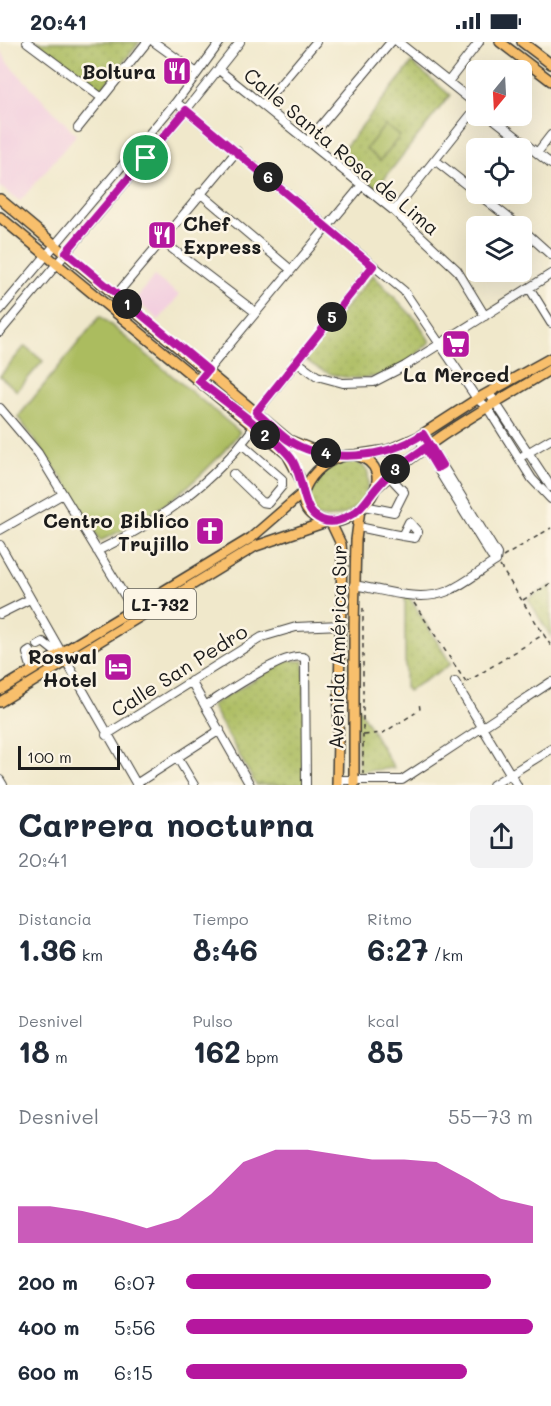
<!DOCTYPE html>
<html lang="es">
<meta charset="utf-8">
<style>
body{margin:0;font-family:Mali,sans-serif;background:#f2f2f3;color:#1f2937;height:100vh;display:flex;flex-direction:column;font-size:22px;white-space:nowrap}
*{box-sizing:border-box;margin:0}
p{font-size:20px;color:#747a83}
.icon{flex:none;width:33px;height:33px;fill:none;stroke:currentColor;stroke-width:2;stroke-linecap:round;stroke-linejoin:round}
.map{position:relative;height:743px;overflow:hidden}
.drawer{display:flex;flex-direction:column;background:#fff;flex:1}
.drawer>*{flex:none}
.needle{width:39px;rotate:198deg}
.tools{position:absolute;left:466px;top:18px;display:grid;gap:12px}
.tools a{display:grid;place-items:center;width:66px;height:66px;border-radius:9px;background:#fff;box-shadow:0 6px 24px #0002;font-size:30px}
.scale{position:absolute;left:18px;bottom:15px;width:102px;box-sizing:border-box;padding-left:6px;border:3px solid #1c1c1c;border-top:0;font-size:16px;line-height:21px;white-space:nowrap;color:#1c1c1c;-webkit-text-stroke:4px #fcf5e5;paint-order:stroke}
.pin{position:absolute;display:grid;place-items:center;width:51px;height:51px;color:#fff;margin:-26px;border:3px solid #fff;border-radius:50%;box-shadow:0 2px 6px #0007}
.km{position:absolute;width:30px;height:30px;margin:-15px;border-radius:50%;background:#222;color:#fff;font-size:16px;line-height:30px;text-align:center}
.round{display:grid;place-items:center;flex:none;width:63px;height:63px;border-radius:9px;background:#f2f2f3}
.headline{display:flex;align-items:center;justify-content:space-between;height:102px;padding:0 18px}
h1{font-size:33px;font-weight:700;line-height:45px}
.metrics{display:grid;grid-template-columns:repeat(3,1fr);gap:9px;height:102px;padding:6px 18px}
.metrics div{display:grid;align-content:center}
.metrics b{font-size:30px;font-weight:700}
.metrics small{font-size:16px;font-weight:400}
.metrics p{font-size:16px}
.chart{height:168px;padding:12px 18px}
.chart p{display:flex;justify-content:space-between}
.chart svg{width:100%;height:108px;margin-top:6px;fill:#b5179e;opacity:.7}
ul{padding:0 18px;list-style:none;font-size:20px}
li{display:grid;grid-template-columns:96px 72px 1fr;align-items:center;height:45px}
li i{height:15px;border-radius:8px;background:#b5179e}
.status{display:flex;justify-content:space-between;align-items:center;height:42px;padding:0 30px;background:#fff;direction:ltr}
.status svg{height:16px;fill:currentColor}
.map>svg:first-child{display:block}
</style>
<div class="status"><b>20:41</b><svg viewBox="0 0 49 12"><path d="M0 12V9h3v3zM5 12V6h3v6zM10 12V3h3v9zM15 12V0h3v12zM26 1h20v11H26zM47 4h2v5h-2z"/></svg></div>
<div class="map">
<svg width="551" height="743" viewBox="0 0 551 743">
<defs>
<pattern id="grass-dots" width="8" height="8" patternUnits="userSpaceOnUse" patternTransform="scale(1.5)"><rect width="8" height="8" fill="#abbc5f"/><path d="M2 2h.1M6 6h.1" fill="none" stroke="#93a152" stroke-width="1.8" stroke-linecap="round"/></pattern>
</defs>
<rect width="100%" height="100%" fill="#fcf5e5"/>
<filter id="ink" filterUnits="userSpaceOnUse"><feTurbulence type="fractalNoise" baseFrequency=".0167" numOctaves="2"/><feDisplacementMap in="SourceGraphic" scale="12" xChannelSelector="R" yChannelSelector="G"/><feConvolveMatrix kernelMatrix="1 2 1 2 8 2 1 2 1" color-interpolation-filters="sRGB"/></filter>
<filter id="wash" filterUnits="userSpaceOnUse"><feTurbulence type="fractalNoise" baseFrequency=".008" numOctaves="4" result="noise"/><feDisplacementMap in="SourceGraphic" scale="24" xChannelSelector="R" yChannelSelector="G"/><feGaussianBlur stdDeviation="1.35" result="paint"/><feColorMatrix in="noise" values="0 0 0 0 0 0 0 0 0 0 0 0 0 0 0 0 0 1.4 0 .05"/><feComposite in="paint" operator="in"/></filter>
<g filter="url(#wash)">
<rect width="100%" height="100%" fill="#f0e8cb"/>
<path fill="#f3cfdf" d="M1,7L7,20L76,93L20,159L0,145Z
M154,234L179,253L159,278L135,258Z"/>
<path fill="url(#grass-dots)" stroke="#646c3e" stroke-width="1.5" d="M37,0H140L101,47Z
M412,21L450,53L377,146L337,115Z
M373,233L418,280L430,300C421,308 411,319 401,325C371,342 330,340 304,316Z
M343,418L356,419L367,428C375,452 349,480 322,475C318,475 313,471 309,469L306,447L321,427Z
M551,543V595L528,557Z
M405,548L451,622L408,649L405,645Z
M288,618L304,619L306,743H256L211,663Z
M357,663L394,726L358,730Z"/>
<path fill="#abbc5f" stroke="#646c3e" stroke-width="1.5" d="M385,83L400,94L380,119L366,107Z
M100,274L240,390C202,438 155,475 100,499L67,443L18,375Z
M25,304L43,319L17,349L0,334Z"/>
</g>
<g filter="url(#ink)">
<g fill="none" stroke-linecap="round" stroke-linejoin="round">
<g stroke="#3c3b36" stroke-width="10">
<path id="minor" d="M27,0L102,56
M154,0L197,31
M398,0L477,63
M219,28L394,169L457,228L485,274
M448,40L479,0
M176,60L404,249L477,357L487,365L532,437L551,457
M263,63L316,0
M490,74L551,122
M78,86L147,0
M307,100L391,0
M537,111L551,93
M436,119L519,184
M200,151L290,227
M394,169L477,65
M522,187L551,213
M162,199L254,269
M530,247L551,281
M116,253L237,109
M0,268L176,60L220,0
M0,290L186,68L240,0
M296,319L317,334L343,341L374,340L405,324L551,232
M199,339L362,143
M489,351L551,445
M0,366L38,411L132,566
M256,371L373,224
M423,392L497,512L496,519
M418,395L491,514L496,519
M524,413L551,397
M233,432L262,460L268,461L282,444V437L242,402
M364,464L394,470L404,450L389,434
M359,485C377,489 396,493 415,496L418,490L409,480L402,494
M0,488L63,452
M0,503L137,743
M97,509C160,479 213,442 255,384
M354,543C383,548 420,561 448,549C465,542 481,528 496,519
M0,572L30,557
M38,603L43,600L58,612
M30,609L27,611L32,628
M191,639L250,743
M455,640L517,743
M205,664C223,653 289,606 305,616L306,743
M106,693L262,595L296,585L341,583
M177,715L194,743
M0,738L3,743
M337,738H402L551,640
M136,742L220,688
M493,743L551,707"/>
</g>
<g stroke="#3c3b36" stroke-width="12">
<path id="major" d="M500,0L551,39
M522,0L551,22
M0,157L289,398L316,409L340,414
M0,175L287,412L305,446
M355,413L388,408L418,395L477,357L551,316
M355,413C406,427 357,489 324,479C278,465 318,411 355,413Z
M377,445C428,397 491,364 551,327
M331,481L341,502L342,513L337,743
M0,648L251,496L304,450
M0,660L256,504L326,480
M354,743V582L356,498L360,467"/>
</g>
<path stroke="#3c3b36" stroke-width="1.5" stroke-dasharray="4.5 4.5" stroke-linecap="butt" d="M503,515L551,486
M500,524L551,604
M523,558L551,541
M414,561L467,642L466,645
M363,566V732
M467,640L544,592
M364,693L383,691L420,668L419,660"/>
<use href="#minor" stroke="#fff" stroke-width="8"/>
<use href="#major" stroke="#f8bf6c" stroke-width="9"/>
</g>
</g>
<g fill="none" stroke-linecap="round" stroke-linejoin="round" filter="url(#ink)">
<g stroke="#fff" stroke-width="12">
<path id="route" d="M186,68L373,224L256,370C267,379 277,390 288,398C326,423 387,416 423,392L442,423L437,426L425,406C409,417 392,428 379,443C368,455 363,468 347,475C336,481 324,482 314,473C303,464 302,434 293,419C280,398 221,357 199,339L208,328L66,210Z"/>
</g>
<use href="#route" stroke="#b5179e" stroke-width="8"/>
</g>
<defs>
<g id="restaurant-square" transform="scale(1.5)"><rect x="-9" y="-9" width="18" height="18" rx="4" fill="#b5179e" stroke="#fcf5e5"/><path d="M-5-6h1v4h1v-4h1v4h1v-4h1v5L-1.5 .5V6h-2V.5L-5-1ZM5-6V6H3V1.5H1.5Q1.5-4 5-6Z" fill="#fff"/></g>
<g id="supermarket-square" transform="scale(1.5)"><rect x="-9" y="-9" width="18" height="18" rx="4" fill="#b5179e" stroke="#fcf5e5"/><path d="M-6-5.5h2.5l.6 2H6L4.5 2H-2.5L-4.4-4H-6ZM-1.5 3.2a1.3 1.3 0 1 0 .1 0ZM3 3.2a1.3 1.3 0 1 0 .1 0Z" fill="#fff"/></g>
<g id="church-square" transform="scale(1.5)"><rect x="-9" y="-9" width="18" height="18" rx="4" fill="#b5179e" stroke="#fcf5e5"/><path d="M-1.2-6h2.4v3.5h3.3v2.4h-3.3V6h-2.4V-.1h-3.3v-2.4h3.3Z" fill="#fff"/></g>
<g id="hotel-square" transform="scale(1.5)"><rect x="-9" y="-9" width="18" height="18" rx="4" fill="#b5179e" stroke="#fcf5e5"/><path d="M-6-4.5h1.5V1H6V5H4.5V3h-9V5H-6ZM-4 0a1.8 1.8 0 1 1 3.6 0ZM.5 0V-2.5h3Q6-2.5 6 0Z" fill="#fff"/></g>
</defs>
<g fill-rule="evenodd">
<use href="#restaurant-square" x="177" y="29"/>
<use href="#restaurant-square" x="162" y="193"/>
<use href="#supermarket-square" x="456" y="302"/>
<use href="#church-square" x="210" y="489"/>
<use href="#hotel-square" x="118" y="625"/>
</g>
<g text-anchor="middle" dominant-baseline="central" stroke-width="5" stroke-linejoin="round" paint-order="stroke">
<rect fill="#fcf5e5" stroke="#5f5d58" stroke-width="1.5" x="124" y="547" width="72" height="30" rx="4.5"/>
<g font-size="18" font-weight="bold" fill="#1c1c1c">
<text x="160" y="562">LI-732</text>
</g>
<g font-size="20" font-weight="bold" fill="#1c1c1c" stroke="#fcf5e5" text-anchor="end">
<text x="156" y="29">Boltura</text>
<text x="183" y="181" text-anchor="start">Chef<tspan x="183" dy="23">Express</tspan></text>
<text x="456" y="332" text-anchor="middle">La Merced</text>
<text x="189" y="478">Centro Biblico<tspan x="189" dy="23">Trujillo</tspan></text>
<text x="97" y="614">Roswal<tspan x="97" dy="23">Hotel</tspan></text>
</g>
<g font-size="20" fill="#1c1c1c" stroke="#fcf5e5">
<text transform="translate(342 109) rotate(40)">Calle Santa Rosa de Lima</text>
<text transform="translate(337 605) rotate(-89)">Avenida América Sur</text>
<text transform="translate(179 628) rotate(-32)">Calle San Pedro</text>
</g>
</g>
</svg>
<div class="tools">
<a><svg class="needle" viewBox="-14 -14 28 28"><path d="M0-13l5 13h-10z" fill="#e53935"/><path d="M0 13l5-13h-10z" fill="#747a83"/></svg></a>
<a><svg class="icon" aria-label="locate" viewBox="0 0 24 24"><circle cx="12" cy="12" r="6"/><path d="M12 2v4M12 18v4M2 12h4M18 12h4"/></svg></a>
<a><svg class="icon" aria-label="layers" viewBox="0 0 24 24"><path d="M12 4l9 5-9 5-9-5zM3 14l9 5 9-5"/></svg></a>
</div>
<div class="scale">100 m</div>
<div class="pin" style="left:146px;top:116px;background:#1e9e55"><svg class="icon" aria-label="arrive" viewBox="0 0 24 24"><path d="M6 21V4h12l-3 4 3 4H6"/></svg></div>
<b class="km" style="left:127px;top:262px">1</b>
<b class="km" style="left:265px;top:393px">2</b>
<b class="km" style="left:395px;top:427px">3</b>
<b class="km" style="left:326px;top:411px">4</b>
<b class="km" style="left:332px;top:275px">5</b>
<b class="km" style="left:268px;top:135px">6</b>
</div>
<section class="drawer">
<div class="headline"><div><h1>Carrera nocturna</h1><p>20:41</p></div><a class="round"><svg class="icon" aria-label="share" viewBox="0 0 24 24"><path d="M12 15V3M7 8l5-5 5 5M5 13v7h14v-7"/></svg></a></div>
<div class="metrics">
<div><p>Distancia</p><b>1.36<small> km</small></b></div>
<div><p>Tiempo</p><b>8:46</b></div>
<div><p>Ritmo</p><b>6:27<small> /km</small></b></div>
</div>
<div class="metrics">
<div><p>Desnivel</p><b>18<small> m</small></b></div>
<div><p>Pulso</p><b>162<small> bpm</small></b></div>
<div><p>kcal</p><b>85</b></div>
</div>
<div class="chart"><p><span>Desnivel</span>55–73 m</p>
<svg viewBox="0 0 160 44" preserveAspectRatio="none"><path d="M0 44V29L10 29L20 31L30 34L40 38L50 34L60 24L70 11L80 6L90 6L100 8L110 10L120 10L130 11L140 18L150 26L160 29V44z"/></svg>
</div>
<ul>
<li><b>200 m</b>6:07<i style="width:88%"></i></li>
<li><b>400 m</b>5:56<i style="width:100%"></i></li>
<li><b>600 m</b>6:15<i style="width:81%"></i></li>
</ul>
</section>
